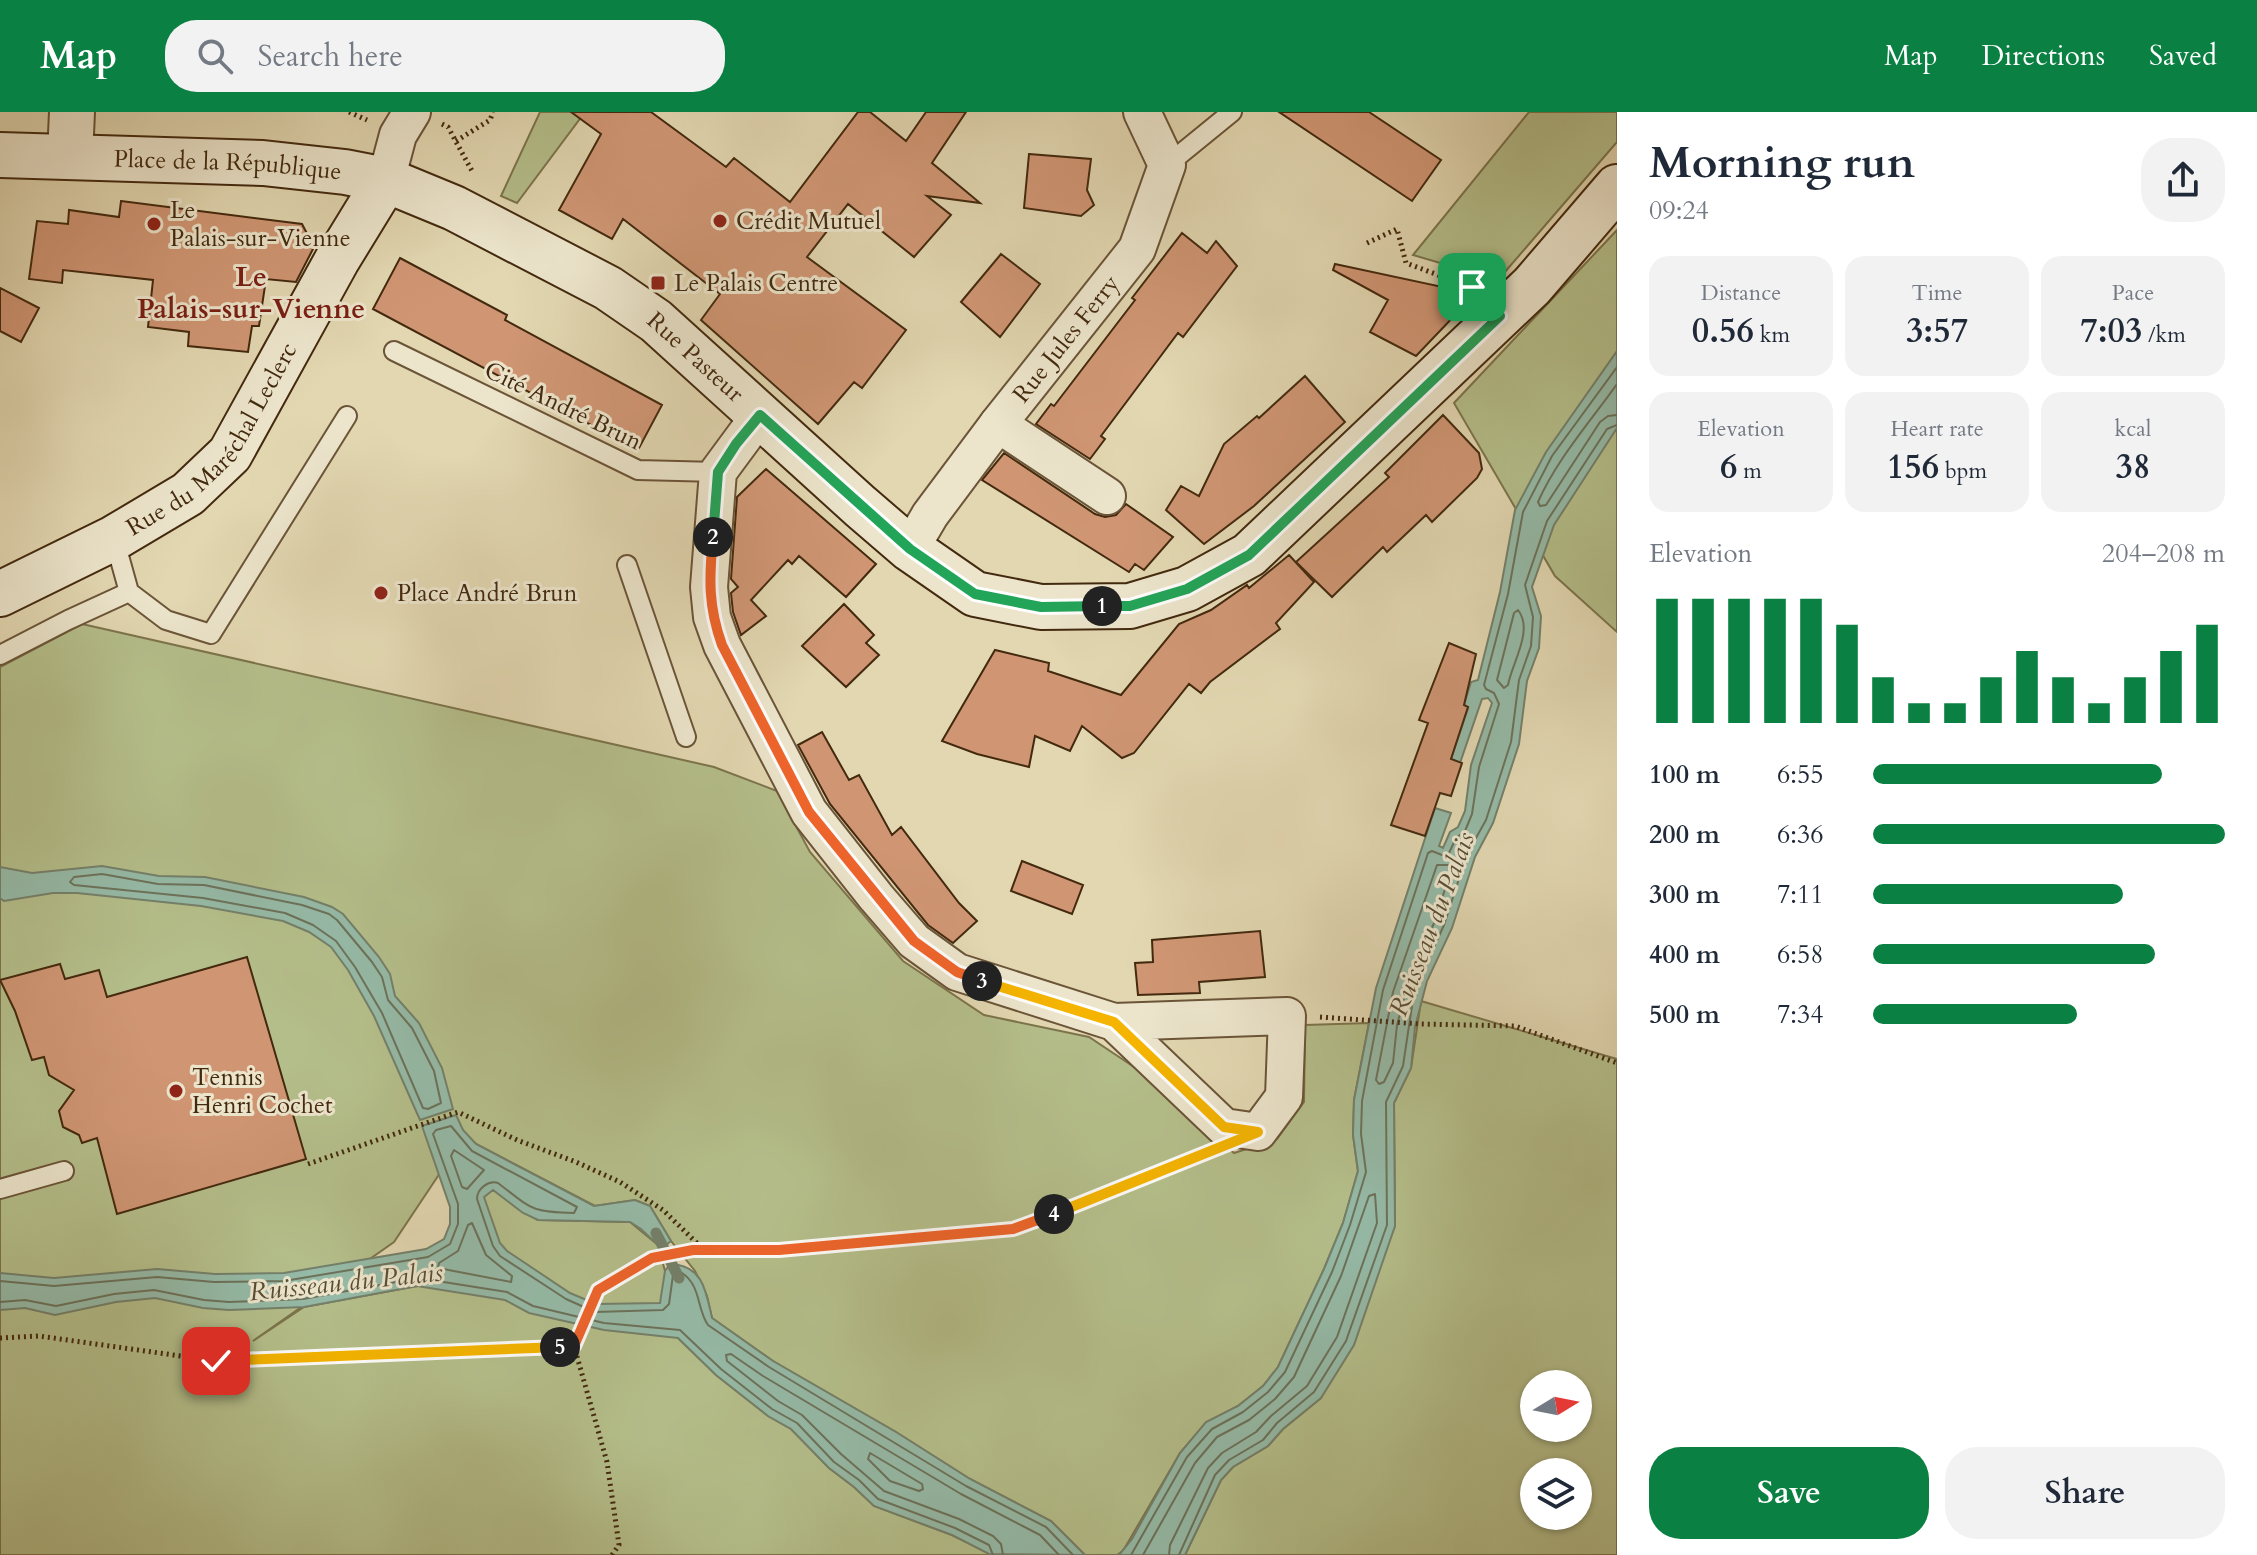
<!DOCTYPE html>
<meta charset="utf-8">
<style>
body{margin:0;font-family:Cardo,serif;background:#f2f2f3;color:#1f2937;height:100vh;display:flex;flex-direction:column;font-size:30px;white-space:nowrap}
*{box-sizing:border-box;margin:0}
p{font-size:26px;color:#747a83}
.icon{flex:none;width:44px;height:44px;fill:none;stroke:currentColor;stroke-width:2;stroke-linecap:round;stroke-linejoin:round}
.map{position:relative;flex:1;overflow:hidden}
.side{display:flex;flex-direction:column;background:#fff;width:640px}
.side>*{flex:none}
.needle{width:52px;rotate:80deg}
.fabs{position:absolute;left:1520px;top:1258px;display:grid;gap:16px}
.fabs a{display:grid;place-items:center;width:72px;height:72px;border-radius:50%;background:#fff;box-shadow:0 2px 6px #0004;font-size:40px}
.pin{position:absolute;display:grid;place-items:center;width:68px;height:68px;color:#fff;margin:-34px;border-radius:16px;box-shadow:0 4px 12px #0006}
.km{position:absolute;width:40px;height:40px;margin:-20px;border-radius:50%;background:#222;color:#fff;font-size:22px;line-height:40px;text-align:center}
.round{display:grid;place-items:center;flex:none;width:84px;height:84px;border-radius:32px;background:#f2f2f3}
.headline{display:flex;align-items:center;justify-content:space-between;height:136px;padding:0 32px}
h1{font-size:44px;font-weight:700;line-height:60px}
.figures{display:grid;grid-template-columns:repeat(3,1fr);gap:12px;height:136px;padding:8px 32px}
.figures div{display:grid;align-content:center;border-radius:20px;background:#f2f2f3;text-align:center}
.figures b{font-size:34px;font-weight:700}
.figures small{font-size:22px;font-weight:400}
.figures p{font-size:22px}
.chart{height:224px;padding:16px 32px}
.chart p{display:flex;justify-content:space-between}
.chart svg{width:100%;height:144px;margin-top:8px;stroke:#0b8043;stroke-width:6}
.action{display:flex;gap:16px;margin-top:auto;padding:16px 32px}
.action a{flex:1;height:92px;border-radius:32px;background:#0b8043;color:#fff;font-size:32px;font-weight:700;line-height:92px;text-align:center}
.action a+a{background:#f2f2f3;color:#1f2937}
ul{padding:0 32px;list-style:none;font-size:26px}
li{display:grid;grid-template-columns:128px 96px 1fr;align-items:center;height:60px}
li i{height:20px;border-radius:10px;background:#0b8043}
header{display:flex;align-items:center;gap:48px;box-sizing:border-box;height:112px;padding:0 40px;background:#0b8043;color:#fff}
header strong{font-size:38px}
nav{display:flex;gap:44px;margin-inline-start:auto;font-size:28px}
.search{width:560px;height:72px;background:#f2f2f3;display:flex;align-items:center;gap:20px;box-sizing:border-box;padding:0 28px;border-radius:32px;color:#747a83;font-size:30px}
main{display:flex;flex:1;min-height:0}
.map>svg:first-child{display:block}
</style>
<header>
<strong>Map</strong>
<div class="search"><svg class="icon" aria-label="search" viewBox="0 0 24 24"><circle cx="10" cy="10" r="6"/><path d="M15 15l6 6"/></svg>Search here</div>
<nav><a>Map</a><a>Directions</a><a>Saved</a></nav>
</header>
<main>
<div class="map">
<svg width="1617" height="1443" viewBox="0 0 1617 1443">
<rect width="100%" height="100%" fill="#e2d7b1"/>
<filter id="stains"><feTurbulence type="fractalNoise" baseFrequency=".0025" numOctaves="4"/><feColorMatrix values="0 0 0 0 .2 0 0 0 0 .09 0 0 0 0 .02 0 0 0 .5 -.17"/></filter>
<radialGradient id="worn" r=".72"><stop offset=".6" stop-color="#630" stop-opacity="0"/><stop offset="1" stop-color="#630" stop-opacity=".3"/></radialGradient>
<path fill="#b4be8a" stroke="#7c744c" stroke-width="2" fill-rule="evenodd" d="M540,0H585L517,91L501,84Z
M1529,0H1617V30L1498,168L1413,143Z
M1617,118V520L1555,464L1454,291Z
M82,512L714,655L777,679L810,740L903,849L984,903L1089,925L1158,971L1234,1041L1277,1027L1304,990L1305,913L1369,911L1354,988L1353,1023L1358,1059L1343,1111L1324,1157L1278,1255L1263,1274L1238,1294L1206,1311L1180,1341L1123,1439L1117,1443H1085L1051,1409L970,1367L896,1320L773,1249L712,1206L707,1184L695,1159L671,1129L650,1094L635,1088L595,1094L476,1032L466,1022L394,1130L253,1229L304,1195L417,1174L484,1085L493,1077L517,1096L538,1108L630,1110L658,1133L665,1159L678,1226L716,1263L768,1304L791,1317L829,1356L854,1375L874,1394L952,1423L994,1443H0V555Z
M1421,889L1617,947V1443H1185L1221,1368L1233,1355L1268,1334L1283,1317L1321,1286L1395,1114L1394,991L1411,956ZM1534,1272H1578V1316H1534ZM1534,1360H1578V1404H1534Z"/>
<path fill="#95baa7" stroke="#74806a" stroke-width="2" d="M1617,239V316L1554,413L1532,475L1541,504L1539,536L1527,569L1519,632L1493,711L1475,745L1452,816L1427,869L1415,915L1411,956L1394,991L1395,1114L1354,1233L1321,1286L1283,1317L1268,1334L1233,1355L1221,1368L1185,1443H1119L1132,1427L1180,1341L1206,1310L1238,1294L1263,1274L1278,1255L1324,1157L1343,1111L1358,1059L1353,1023L1354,988L1376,876L1435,696L1451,701L1439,734L1443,736L1450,720L1458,715L1465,699L1471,653L1492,591L1488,586L1482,587L1460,651L1451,647L1468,596L1464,593L1471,570L1478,568L1500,480L1515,398L1546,340Z
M102,754L159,764L205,765L304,785L332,795L343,802L379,845L390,862L395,884L419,911L442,956L453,997L420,1008L374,904L348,858L331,835L309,820L283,809L201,794L77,781H53L4,789L0,786V755L32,761Z
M456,1003L463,1018L476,1032L594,1094L635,1088L650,1094L671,1129L665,1134L658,1133L641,1117L630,1110L538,1108L523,1101L493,1078L484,1085L500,1131L507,1139L570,1181L596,1192L660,1191L665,1159L670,1152C703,1153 706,1179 712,1206L773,1249L896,1320L970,1367L1051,1409L1085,1443L989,1442L952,1423L874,1394L854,1375L829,1356L791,1317L768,1304L716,1263L678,1226L604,1218L529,1201L505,1188L417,1174L304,1195L229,1198L203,1196L155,1186L116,1190L55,1203L25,1196L0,1198V1161L54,1166L157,1157L215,1162L284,1161L426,1137L444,1127L450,1112V1095L422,1014Z"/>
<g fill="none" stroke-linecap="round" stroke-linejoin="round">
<path stroke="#6c725a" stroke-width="2" d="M1617,272C1590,310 1557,347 1538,390L1540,394L1546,393L1600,310L1608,304L1617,303
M1518,498C1534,518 1512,551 1508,573L1504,576L1497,568L1514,501Z
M1437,753H1449L1451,758L1435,809L1410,864L1397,913L1393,951L1384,970L1379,972L1376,968L1393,880Z
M102,762L158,772L204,773L302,793L329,802L337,808L372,850L382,865L388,888L412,916L434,959L441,991L428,997L423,996L382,901L355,855L336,829L313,813L285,801L203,786L74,773L70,770L74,765Z
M454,1038L484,1058L467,1077L462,1075L451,1044Z
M472,1111L486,1143L512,1164L511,1170L438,1156L439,1151L458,1139L468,1113Z
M0,1169L54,1174L157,1165L214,1170L284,1169L428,1145L450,1132L458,1112V1092L433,1022L436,1018L451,1014L472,1039L577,1095L574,1101C530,1100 532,1097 498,1071C488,1068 477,1077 477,1087L493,1134L500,1144L566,1187L595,1200L663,1198L669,1192L673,1163L682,1161C701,1173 697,1198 708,1213L769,1255L966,1374L1046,1415L1073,1443
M0,1190L25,1188L56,1194L114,1182L154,1178L204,1188L229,1190L303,1187L418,1166L507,1180L533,1194L604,1211L680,1218L721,1257L772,1297L797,1311L834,1350L859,1368L878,1387L955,1416L989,1433L993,1443
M870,1341L922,1372L923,1377L919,1379L890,1369L868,1347Z
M1003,1443L1001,1432L993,1424L959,1407L884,1379L841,1342L802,1303L778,1289L727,1249L726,1243L731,1242L763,1264L961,1382L1040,1423L1059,1443
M1131,1443L1187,1345L1212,1317L1243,1300L1268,1280L1285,1260L1332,1160L1350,1113L1366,1060L1361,1022L1362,989L1383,878L1428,741L1432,739L1442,743L1449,741L1456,726L1465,719L1472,702L1479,655L1499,592L1494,581L1486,577L1484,573L1508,482L1523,400L1552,344L1617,255
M1143,1443L1195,1351L1217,1325L1249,1308L1275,1287L1294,1265L1341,1164L1369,1084L1375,1082L1377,1111L1337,1225L1307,1274L1271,1304L1256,1320L1222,1341L1208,1356L1170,1433L1169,1443
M1179,1443L1215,1363L1229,1348L1263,1328L1277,1311L1314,1280L1346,1229L1387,1113L1386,990L1403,954L1413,887L1420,866L1444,813L1467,742L1486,708L1511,630L1519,568L1531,534L1533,505L1525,473L1547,409L1607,317L1617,313"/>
<path stroke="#74806a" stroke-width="11" d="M656,1121L679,1166"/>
</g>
<path fill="#d09674" stroke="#43290e" stroke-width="2" d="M571,0H651L726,55L734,46L790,90L858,0H870L906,29L926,0H966L932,51L980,91L927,84L951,103L914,145L848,92L807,145L906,218L862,276L854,270L818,312L701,208L720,182L623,107L612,127L559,98L601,22Z
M1279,0H1369L1441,48L1412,89Z
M1029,42L1091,47L1087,78L1094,93L1081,104L1024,96Z
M121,89L302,112L314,135L296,170L266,167L259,214H252L248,240L188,234L189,220L148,215L153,168L63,158L62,171L29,167L37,109L68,112L69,98L119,105Z
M1182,121L1207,141L1216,129L1237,154L1183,225L1178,221L1157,249L1101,324L1105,327L1090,347L1036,312L1051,292L1054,294L1135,188L1132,186Z
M1001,142L1040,172L1000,225L961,190Z
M400,146L507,203L505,208L662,293L638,338L373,197Z
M1335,152L1452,177L1459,199L1416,244L1370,220L1388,188L1333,158Z
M0,176L39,196L21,230L0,219Z
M1305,264L1345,310L1254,394L1204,432L1166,398L1181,374L1199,384L1224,332L1257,304L1259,306Z
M1443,303L1479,341L1482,357L1477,366L1432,410L1426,403L1387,440L1383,435L1332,485L1296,450L1389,365L1385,361Z
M1004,341L1095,402L1105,405L1116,403L1126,392L1173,425L1144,458L1135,452L1129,460L982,368Z
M766,357L876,452L846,485L799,444L792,452L788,448L751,488L766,504L741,523L733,500L731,481L738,475L731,467L737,385Z
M1289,443L1314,470L1276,511L1280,517L1210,570L1201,581L1189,572L1134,641L1122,646L1082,614L1070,639L1035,624L1029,655L977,642L942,629L995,538L1049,551L1048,559L1121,583L1179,512L1211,498L1247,473L1249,476Z
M844,492L874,523L866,531L879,543L846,575L802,534Z
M1449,531L1476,542L1464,593L1468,595L1451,647L1462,651L1451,684L1440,681L1425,724L1391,713L1428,611L1419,608Z
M822,620L849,668L859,663L892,723L901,715L959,791L977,809L953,831L928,813L830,692L798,633Z
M1022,749L1083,773L1072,802L1011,779Z
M1260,819L1265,865L1199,870L1200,881L1138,883L1135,851L1153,850L1152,828Z
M247,845L306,1047L117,1102L97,1026L82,1031L79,1023L63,1015L59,999L74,978L49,963L44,945L32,948L15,899L0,868L60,852L65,867L99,858L107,885Z"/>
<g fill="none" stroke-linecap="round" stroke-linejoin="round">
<g stroke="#6b5437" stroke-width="22">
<path id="service" d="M1167,53L1232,0
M394,239L638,358L718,360
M627,453L686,625
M129,480L166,508L211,522L347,304
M0,543L68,508L129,480L114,426
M0,1077L64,1059"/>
</g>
<g stroke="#6b5437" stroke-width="40">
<g id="minor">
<path d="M386,68L398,23L412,0"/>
<path d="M760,303L718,360L709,475L712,505L722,533L809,700L876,785L914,829L957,860L1114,910L1287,904L1284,985L1258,1020L1224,1015L1114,910"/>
<path d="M998,312L1107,384"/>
<path id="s1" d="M910,437L930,403L998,312L1137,137L1167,53L1142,0"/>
</g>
</g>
<g stroke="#6b5437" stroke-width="48">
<path id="tertiary" d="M70,44L72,0"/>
</g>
<g stroke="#43290e" stroke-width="48">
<g id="secondary">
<path id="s2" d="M0,43L263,51L345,60L386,68L454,96L608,176L656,209L860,394L910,437L975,482L1041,495L1130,494L1187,477L1249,443L1532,174L1617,75"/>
<path id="s3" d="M0,482L114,426L188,382L230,342L337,148L386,68"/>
</g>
</g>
<path stroke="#43290e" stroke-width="5" stroke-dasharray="2 4" stroke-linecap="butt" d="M349,0L367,8
M442,12L448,15L472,59
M456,29L490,8L493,0
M1367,131L1397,117L1406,151L1473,176
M1320,905L1421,912L1515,914L1617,951
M308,1052L458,1000L517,1028L576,1050L620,1070L663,1098L703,1137
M0,1226L39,1224L216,1249L574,1234
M612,1443L619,1433L607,1350L574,1234L598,1178L652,1146L693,1138H779L1013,1117L1203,1043"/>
<use href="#service" stroke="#ece5cc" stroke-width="18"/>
<use href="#minor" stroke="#ece5cc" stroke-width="36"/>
<use href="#tertiary" stroke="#ece5cc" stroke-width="44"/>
<use href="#secondary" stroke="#ece5cc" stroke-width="44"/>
</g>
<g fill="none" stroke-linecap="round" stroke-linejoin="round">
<g stroke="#fff" stroke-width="16">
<path id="split-1" d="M1102,494H1130L1187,477L1249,443L1500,204L1472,175"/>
</g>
<g stroke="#fff" stroke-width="16">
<path id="split-2" d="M713,425L718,360L736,332L760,303L910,437L975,482L1041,495L1102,494"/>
</g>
<g stroke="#fff" stroke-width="16">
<path id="split-3" d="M713,425C709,466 708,494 722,533L809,700L914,829L957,860L982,869"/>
</g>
<g stroke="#fff" stroke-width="16">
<path id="split-4" d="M982,869L1114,910L1224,1015L1258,1020L1054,1102"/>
</g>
<g stroke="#fff" stroke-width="16">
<path id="split-5" d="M560,1235L574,1234L598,1178L652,1146L693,1138H779L1013,1117L1054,1102"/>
</g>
<g stroke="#fff" stroke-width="16">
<path id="split-6" d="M216,1249L560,1235"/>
</g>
<use href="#split-1" stroke="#22a559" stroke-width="10"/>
<use href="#split-2" stroke="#22a559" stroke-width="10"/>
<use href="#split-3" stroke="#f0652b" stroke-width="10"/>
<use href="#split-4" stroke="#f5b400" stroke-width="10"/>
<use href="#split-5" stroke="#f0652b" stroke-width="10"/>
<use href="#split-6" stroke="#f5b400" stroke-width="10"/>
</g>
<g fill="#8f2418" stroke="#ece5cc" stroke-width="3">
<circle cx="720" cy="109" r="8"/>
<circle cx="154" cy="112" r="8"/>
<rect x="650" y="163" width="16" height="16" rx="4"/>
<circle cx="381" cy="481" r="8"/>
<circle cx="176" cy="979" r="8"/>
</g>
<g text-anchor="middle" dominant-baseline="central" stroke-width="6" stroke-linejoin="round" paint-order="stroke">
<g font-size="24" fill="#43290e" stroke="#ece5cc">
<text stroke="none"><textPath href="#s2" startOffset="228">Place de la République</textPath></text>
<text stroke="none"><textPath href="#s1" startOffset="262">Rue Jules Ferry</textPath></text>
<text stroke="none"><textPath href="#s2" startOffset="746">Rue Pasteur</textPath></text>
<text transform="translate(563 294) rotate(26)">Cité André Brun</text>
<text stroke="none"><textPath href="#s3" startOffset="270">Rue du Maréchal Leclerc</textPath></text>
</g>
<g font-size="24" fill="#43290e" stroke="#ece5cc" text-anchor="start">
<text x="170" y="98">Le<tspan x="170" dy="28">Palais-sur-Vienne</tspan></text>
<text x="736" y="109">Crédit Mutuel</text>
<text x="674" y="171">Le Palais Centre</text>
<text x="397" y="481">Place André Brun</text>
<text x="192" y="965">Tennis<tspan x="192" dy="28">Henri Cochet</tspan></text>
</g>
<g font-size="26" font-style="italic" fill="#584d34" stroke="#ece5cc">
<text transform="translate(1432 812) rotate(-69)">Ruisseau du Palais</text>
<text transform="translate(346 1170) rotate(-6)">Ruisseau du Palais</text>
</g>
<g font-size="28" font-weight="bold" fill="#7a1f14" stroke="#ece5cc">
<text x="251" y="165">Le<tspan x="251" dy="32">Palais-sur-Vienne</tspan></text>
</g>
</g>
<rect width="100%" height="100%" filter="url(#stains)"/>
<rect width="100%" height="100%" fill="url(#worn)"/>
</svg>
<div class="fabs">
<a><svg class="needle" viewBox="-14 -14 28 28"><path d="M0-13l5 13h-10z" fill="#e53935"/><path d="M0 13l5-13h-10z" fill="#747a83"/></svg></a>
<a><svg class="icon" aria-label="layers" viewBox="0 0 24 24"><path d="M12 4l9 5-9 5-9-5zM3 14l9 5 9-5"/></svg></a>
</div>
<div class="pin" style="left:1472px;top:175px;background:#1e9e55"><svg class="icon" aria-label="arrive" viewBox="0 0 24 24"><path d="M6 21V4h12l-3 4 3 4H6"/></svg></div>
<div class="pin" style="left:216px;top:1249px;background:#d93025"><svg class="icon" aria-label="check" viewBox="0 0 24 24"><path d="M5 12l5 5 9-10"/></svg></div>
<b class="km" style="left:1102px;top:494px">1</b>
<b class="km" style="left:713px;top:425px">2</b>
<b class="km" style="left:982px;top:869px">3</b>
<b class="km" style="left:1054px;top:1102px">4</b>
<b class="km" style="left:560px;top:1235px">5</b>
</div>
<section class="side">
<div class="headline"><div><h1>Morning run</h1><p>09:24</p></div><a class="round"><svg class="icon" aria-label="share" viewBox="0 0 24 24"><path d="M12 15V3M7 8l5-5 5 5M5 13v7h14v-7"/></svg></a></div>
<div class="figures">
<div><p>Distance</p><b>0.56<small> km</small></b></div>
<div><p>Time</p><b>3:57</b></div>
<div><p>Pace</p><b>7:03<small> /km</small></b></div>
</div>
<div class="figures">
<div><p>Elevation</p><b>6<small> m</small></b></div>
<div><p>Heart rate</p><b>156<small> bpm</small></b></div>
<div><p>kcal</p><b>38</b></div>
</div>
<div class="chart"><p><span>Elevation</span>204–208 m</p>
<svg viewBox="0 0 160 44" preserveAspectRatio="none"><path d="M5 44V6M15 44V6M25 44V6M35 44V6M45 44V6M55 44V14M65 44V30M75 44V38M85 44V38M95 44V30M105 44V22M115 44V30M125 44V38M135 44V30M145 44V22M155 44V14"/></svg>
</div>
<ul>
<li><b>100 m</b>6:55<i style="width:82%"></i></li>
<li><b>200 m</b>6:36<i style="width:100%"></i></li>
<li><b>300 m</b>7:11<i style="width:71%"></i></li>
<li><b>400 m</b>6:58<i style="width:80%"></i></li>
<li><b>500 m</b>7:34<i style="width:58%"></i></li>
</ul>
<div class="action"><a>Save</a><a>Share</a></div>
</section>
</main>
